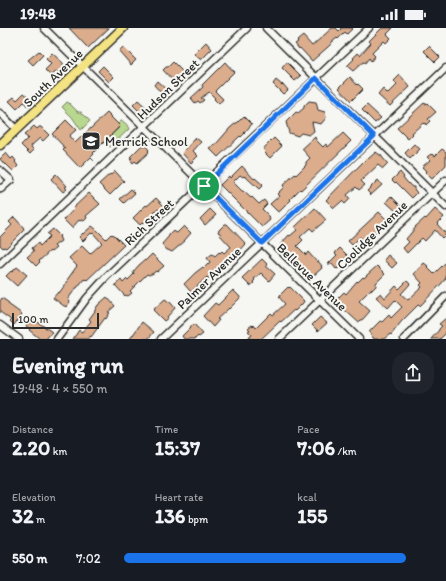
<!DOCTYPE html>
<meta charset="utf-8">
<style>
body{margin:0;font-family:Itim,sans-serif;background:#20242c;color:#f1f3f6;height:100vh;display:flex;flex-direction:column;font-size:15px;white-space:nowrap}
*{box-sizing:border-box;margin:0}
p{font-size:13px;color:#9ea1a6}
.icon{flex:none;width:22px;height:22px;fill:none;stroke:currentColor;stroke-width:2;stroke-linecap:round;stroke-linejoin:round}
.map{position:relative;height:311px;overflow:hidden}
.details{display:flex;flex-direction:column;background:#171b24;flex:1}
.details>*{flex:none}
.scale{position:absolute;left:12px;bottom:10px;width:87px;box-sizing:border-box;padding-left:4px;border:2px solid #2b2b2b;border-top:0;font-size:11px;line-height:14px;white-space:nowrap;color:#2b2b2b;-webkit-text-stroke:3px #f6f6f2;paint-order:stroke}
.pin{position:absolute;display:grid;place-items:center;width:34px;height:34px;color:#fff;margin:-17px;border:2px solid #fff;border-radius:50%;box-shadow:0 1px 4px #0007}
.round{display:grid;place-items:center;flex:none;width:42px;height:42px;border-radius:16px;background:#20242c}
.overview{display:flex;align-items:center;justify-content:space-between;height:68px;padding:0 12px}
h1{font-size:22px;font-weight:700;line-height:30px}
.stats{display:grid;grid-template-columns:repeat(3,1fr);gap:6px;height:68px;padding:4px 12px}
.stats div{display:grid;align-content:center}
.stats b{font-size:20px;font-weight:700}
.stats small{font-size:11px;font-weight:400}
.stats p{font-size:11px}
ul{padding:0 12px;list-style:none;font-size:13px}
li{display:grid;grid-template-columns:64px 48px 1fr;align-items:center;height:30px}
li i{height:10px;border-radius:5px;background:#1a73e8}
.status{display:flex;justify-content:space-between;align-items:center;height:28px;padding:0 20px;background:#171b24;direction:ltr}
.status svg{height:11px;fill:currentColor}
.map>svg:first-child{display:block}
</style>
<div class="status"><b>19:48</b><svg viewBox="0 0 49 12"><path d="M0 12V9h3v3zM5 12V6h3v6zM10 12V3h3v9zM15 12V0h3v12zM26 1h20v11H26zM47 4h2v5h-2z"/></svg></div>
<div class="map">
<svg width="446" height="311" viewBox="0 0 446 311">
<rect width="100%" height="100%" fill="#f6f6f2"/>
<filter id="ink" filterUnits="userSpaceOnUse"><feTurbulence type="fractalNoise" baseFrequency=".025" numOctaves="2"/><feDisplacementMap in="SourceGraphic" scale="8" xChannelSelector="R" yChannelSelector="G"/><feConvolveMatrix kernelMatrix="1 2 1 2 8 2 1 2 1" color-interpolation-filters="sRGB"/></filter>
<g filter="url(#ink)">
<path fill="#b8d78f" stroke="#72815d" d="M67,74L69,75L78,84H81L90,93L81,102L72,89L62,79Z
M121,93C126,94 127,97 129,101L110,119L104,114L120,99L118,96Z"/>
<path fill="#dbad8d" stroke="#2b2b2b" d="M69,0H109L88,20Z
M332,0H336L339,3L341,1L340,0H353L347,6L345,4L338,11L337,10L330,16H331L329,18L312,33L300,20L299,21L295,16L298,14L297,13L303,8L312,18Z
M382,0H393L387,6L391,10L386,15L384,13L372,25L375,28L371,33L369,30L365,35L363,34L353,43L347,38L354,31L353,30L358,25L360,27L371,15L369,13Z
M206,14L212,21L201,32L194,26Z
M429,18L440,29L435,34L424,23Z
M123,19L136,32L131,37L119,23Z
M39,23L43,27L33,37L28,32Z
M52,25L64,36L61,39L63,41L59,45L57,43L51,48L45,42L51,36L46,31Z
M173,34L186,47L176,56L163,42L166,39H168Z
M225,34L234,44L215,63L223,71L219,76L214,71L215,70L209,64L201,70L204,72L200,75L198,73L195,75L191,70L203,59L202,57Z
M287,34L301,48L295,53L282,40Z
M103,38L114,49L109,54L98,43Z
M400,47L410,59L390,78L378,67L383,61L388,66L397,57L394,53Z
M350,49L357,57L358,56L363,61L351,73L339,60Z
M276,52L282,57L283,56L288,62L283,66L273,56Z
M157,53L169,64L165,69L154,57Z
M24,65L33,73V74L28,79L24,74L17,81L9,73L14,69L17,72Z
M138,72L149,82L144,88L133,77Z
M309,73L316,74L318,82L325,84L326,90L321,96L312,94L314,103L309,107L301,105L298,108L289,105L286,94L296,84L298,85L304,80V78Z
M424,75L425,76L427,75L436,84L428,91L430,93L426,97L425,95L424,96L423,95L412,105L413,106L408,111L397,100Z
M367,77L381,90L375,95L362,82Z
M107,85L120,98L93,125L94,126L80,140L63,122L65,120L52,106L66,92L76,102L69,108L75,115Z
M244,88L252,96L244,105H245L241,109L240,108L218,129L209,120L217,115L230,100L236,95H237Z
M34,98L37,101L39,99H41L49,107L43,113L40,110L32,117L31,119L34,122L30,126L21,117L28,110L24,107Z
M343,105L351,113L301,162L300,161L290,171L291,172L279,184L277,183L270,176L279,168L277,166L284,159L283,157L295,146L296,147L306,137V134L310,130L302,121L315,109L316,112L323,119L326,116L328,119Z
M196,110L201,114L193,123L198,128L191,135L182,125Z
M274,110L282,118L270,130L264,124L265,123L263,121Z
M414,116L420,121L410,131L405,125Z
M142,117L144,119L145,117L149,122L148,123L149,124L137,135L135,133L133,135L130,131L132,130L130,129Z
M442,121L446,124V137L432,151L425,144L426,143L422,139L430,132L427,129L431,126L432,127L433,126L435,128Z
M376,124L380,127H381L382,129L388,136L383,141L378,137L361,153L365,157L359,162L356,159L347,167L350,171L345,176L342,173L334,180L326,172L362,135L367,130L368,131Z
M6,125L11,131L13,129L16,133L15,134L18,138L13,143L6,136L5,137L0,131Z
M242,138L254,151L255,150L263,157L259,161L246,149H245L244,148L243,149L240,147L233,154L242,163H243L251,170L252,169L259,176L264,172L267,176L262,181L270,189L269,190L270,192L262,199L220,157L229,148L230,150Z
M115,143L124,153L110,167L99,156L110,146L111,147Z
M400,144L404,149H403L406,153L412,159H414V161L417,165L412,170L396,154L395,155L392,152Z
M56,146L67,158L65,159L67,161L63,164L51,151Z
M378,152L382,157L371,167L367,163Z
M131,161L135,165L124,175L120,171Z
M89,165L100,176L86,188L87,190L84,193L82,192L80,193L79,192L72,200L64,192L74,181L73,180Z
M391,168L403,180L398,185L386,174Z
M156,170L165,179L161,184L158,181L144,195L143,194L140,197L133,190L146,177L147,178Z
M315,180L326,192L313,203L310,200L300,209L303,212L297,218L306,227L308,224L316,233L317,234L318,233L322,238H321L322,240L312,249L280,217L289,207L290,208L297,202L295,199Z
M210,181L216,187L205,197L200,191Z
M435,181L444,189L437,196L446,206L442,210L435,202L425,213L422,210L407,225L403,220L409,214L406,211L416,199H415L425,190L426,191Z
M379,184L387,192L386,193L387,194L375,205L373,204L364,213L360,209L352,217L348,213Z
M14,189L24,200H23L24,202L6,220L4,219L3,220L0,217V209L12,197L9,194Z
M225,196H227L246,216L236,227L235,226L224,236L223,235L212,245L213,246L208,251L207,249L191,264L184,256L195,245L203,239L204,240L210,234L207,230L212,226L215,228L219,224L220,225L222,223L224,225L231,219L220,207L221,206L218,204L219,202Z
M92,198L97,202L106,211L111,206L112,207L113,206L124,217L87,252L86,251L85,252L84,251L77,260H76L68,271L70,274L66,279L65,278H64L53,270L58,264L59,265L68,253L67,252L77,238L69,230L82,218L90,226L102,215L93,205L92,206L91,205L83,213L79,209L83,205V206Z
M184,198L191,205L184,213H185L172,224L168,222H167L162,216L169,208V207L173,203L177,205Z
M53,201L60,208L59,209L60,210V211L61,213L54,218L56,220L51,224L50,223L39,233L40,234L36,238L27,229L34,223L32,220L38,215L40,218L50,208L47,206Z
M340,220L348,228L341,235L342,237L338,241L337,240L336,241L332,236H328L337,227L335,225Z
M152,226L164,238L157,244L156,243L152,246H151L149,247L147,246L130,263L132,265L128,268L126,267L125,268L115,257L121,252L123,255L127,251L128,252L134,246L133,244L139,237L145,232V233Z
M388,227L397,235L392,240L384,232Z
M262,231L268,237L266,238L275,246L269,253L261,245L254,251L255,252L253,254L254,255L250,258L242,250Z
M446,234V250L442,255L420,278L418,277L401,294L391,307L390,306L384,311H374L369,304L380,293L382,294L389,287L391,290L402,279L395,272L388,280L376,269L381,265L385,270L396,258L399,261L407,253L410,256L401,266L408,272L422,259L420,257L422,255L414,246L424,235L428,238L427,239L434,246Z
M377,238L385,246L376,255V258L372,262L371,261L359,273L370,283L363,291L358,294L335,273L344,264L346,266L357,253L358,254L363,249L364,250L367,247Z
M17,239L27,247L17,258L6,248L11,243L12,244Z
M288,259L289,260L290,259L304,273L303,275L295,283L294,282L281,294L280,293L261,311H247L252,307L248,303L250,302L248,300L252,297L253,298L254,297L256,300L271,285L273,287L285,276L279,269L280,268V267Z
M233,262L240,269V270L229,281V280L227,282L217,291L219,292L213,299L203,288L215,275L218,277Z
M107,269L115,278L108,284L110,285L108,287L106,291L105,290L91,309L90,308L89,311H73L79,302L82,304L91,293L89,291L95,283V282L98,277Z
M2,270L9,275L8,276L22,286L14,297L10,293L11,292L0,284V273Z
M165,271L169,274H170L175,280L174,281L167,289L168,290L164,293L153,282Z
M320,289L327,295L318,303L312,297Z
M32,290L52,304L46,311H40L29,302L30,301L26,298Z
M446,290V305L440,311H431L439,302V301L442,298L439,296Z
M142,294L154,304L148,311H130Z
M194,296L203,306L199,309L198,308L195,311H184L182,308Z"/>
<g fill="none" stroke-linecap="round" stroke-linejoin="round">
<g stroke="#2b2b2b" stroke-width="9">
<path id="minor" d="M44,0L359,311
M266,0L446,179
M0,85L16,101
M0,142L11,152L1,161L0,160
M0,236L247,0
M0,297L19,311
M57,311L87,270L107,248L369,0
M161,311L446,40
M279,311L446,152
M404,311L446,268"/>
</g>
<g stroke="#2b2b2b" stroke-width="11">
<path id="major" d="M0,117L123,0"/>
</g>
<path stroke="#2b2b2b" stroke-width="1" stroke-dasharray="4 3" stroke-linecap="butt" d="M91,130L96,135"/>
<use href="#minor" stroke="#f6f6f2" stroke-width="6"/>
<use href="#major" stroke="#f4e382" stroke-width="8"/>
</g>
</g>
<g fill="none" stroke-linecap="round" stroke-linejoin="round" filter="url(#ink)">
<g stroke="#fff" stroke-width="8">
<path id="route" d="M316,50L374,108L262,215L204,158Z"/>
</g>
<use href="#route" stroke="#1a73e8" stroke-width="5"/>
</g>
<defs>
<g id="school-square" transform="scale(1)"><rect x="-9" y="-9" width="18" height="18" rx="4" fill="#2b2b2b" stroke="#f6f6f2"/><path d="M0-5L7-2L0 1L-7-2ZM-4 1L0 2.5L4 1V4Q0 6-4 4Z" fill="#fff"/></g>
</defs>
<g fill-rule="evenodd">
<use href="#school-square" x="91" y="113"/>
</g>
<g text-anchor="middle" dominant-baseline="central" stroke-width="4" stroke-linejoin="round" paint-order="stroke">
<g font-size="13" fill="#2b2b2b" stroke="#f6f6f2">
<text transform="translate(53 50) rotate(-44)">South Avenue</text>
<text transform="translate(168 61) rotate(-44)">Hudson Street</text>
<text transform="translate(149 194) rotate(-43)">Rich Street</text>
<text transform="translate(372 207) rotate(-44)">Coolidge Avenue</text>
<text transform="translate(312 249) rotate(44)">Bellevue Avenue</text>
<text transform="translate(209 250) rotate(-44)">Palmer Avenue</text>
</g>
<g font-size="13" fill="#2b2b2b" stroke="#f6f6f2" text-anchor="start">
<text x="105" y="113">Merrick School</text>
</g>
</g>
</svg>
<div class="scale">100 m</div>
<div class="pin" style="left:204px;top:158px;background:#1e9e55"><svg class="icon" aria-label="arrive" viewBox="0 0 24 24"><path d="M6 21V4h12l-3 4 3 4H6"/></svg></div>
</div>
<section class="details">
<div class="overview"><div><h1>Evening run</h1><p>19:48 · 4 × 550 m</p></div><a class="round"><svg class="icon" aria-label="share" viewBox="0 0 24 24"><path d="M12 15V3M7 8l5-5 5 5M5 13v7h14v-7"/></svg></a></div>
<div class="stats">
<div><p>Distance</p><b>2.20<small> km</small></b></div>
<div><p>Time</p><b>15:37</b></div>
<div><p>Pace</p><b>7:06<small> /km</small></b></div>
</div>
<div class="stats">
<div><p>Elevation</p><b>32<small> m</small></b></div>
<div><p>Heart rate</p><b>136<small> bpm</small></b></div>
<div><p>kcal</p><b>155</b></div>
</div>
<ul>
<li><b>550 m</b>7:02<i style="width:91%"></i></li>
</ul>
</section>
